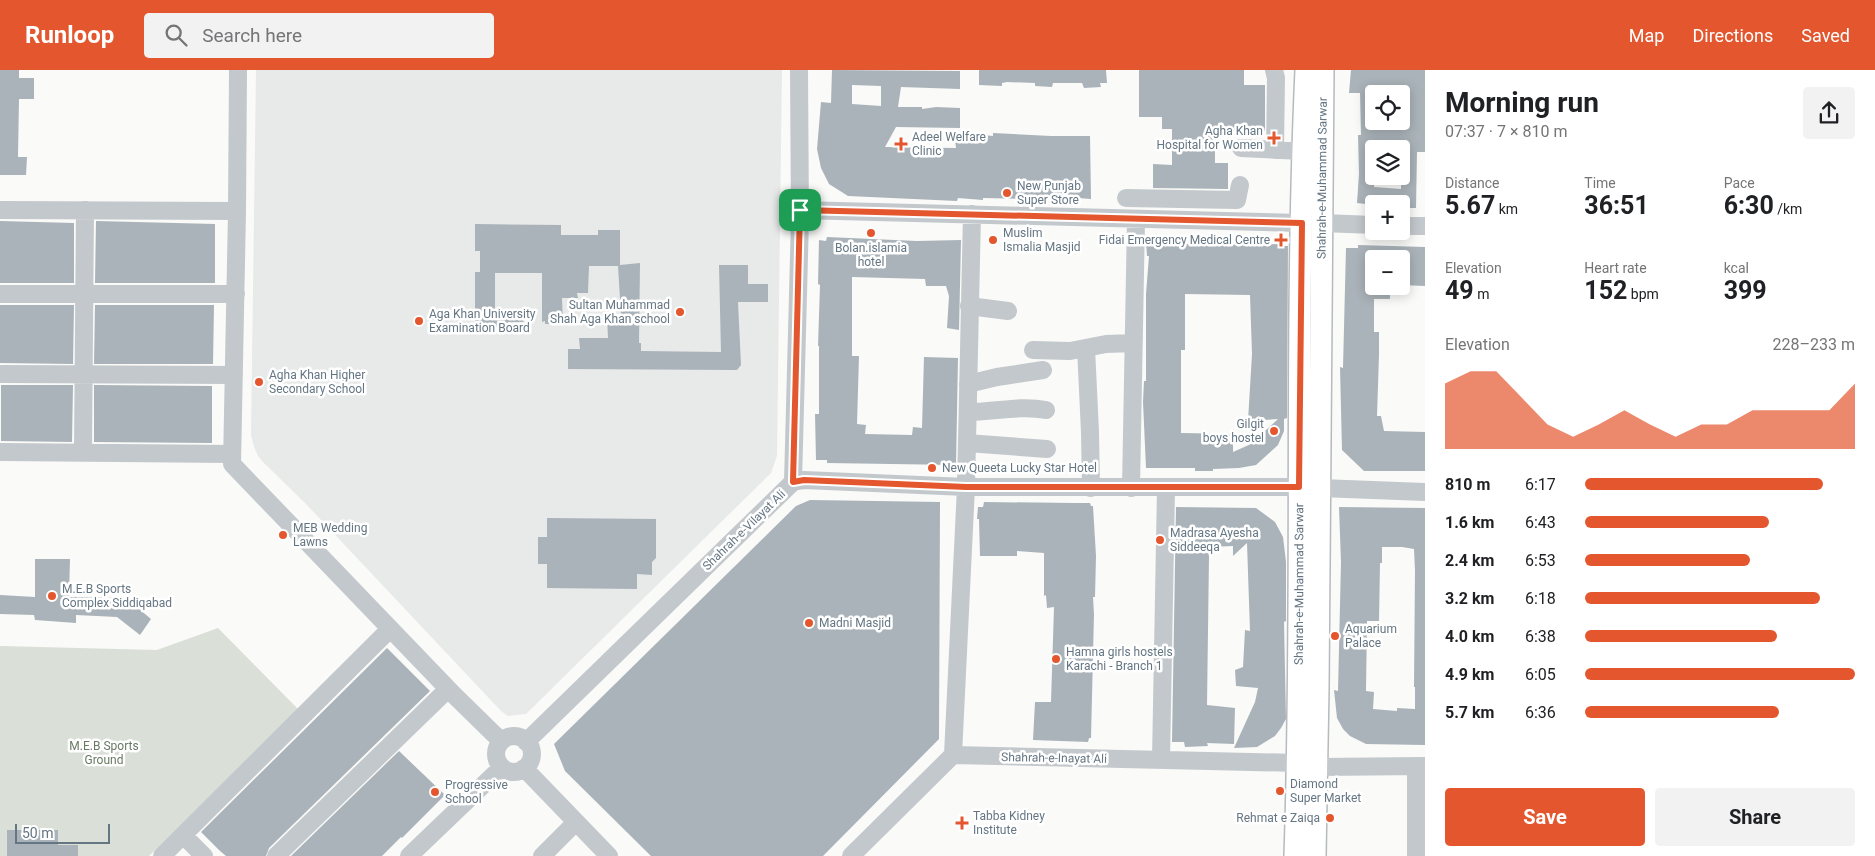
<!DOCTYPE html>
<meta charset="utf-8">
<style>
body{margin:0;font-family:Roboto,sans-serif;background:#f2f2f2;color:#202124;height:100vh;display:flex;flex-direction:column;font-size:19px;white-space:nowrap}
*{box-sizing:border-box;margin:0}
p{font-size:16px;color:#757577}
.icon{flex:none;width:28px;height:28px;fill:none;stroke:currentColor;stroke-width:2;stroke-linecap:round;stroke-linejoin:round}
.map{position:relative;flex:1;overflow:hidden}
.panel{display:flex;flex-direction:column;background:#fff;width:450px}
.panel>*{flex:none}
.tools{position:absolute;left:1365px;top:15px;display:grid;gap:10px}
.tools a{display:grid;place-items:center;width:45px;height:45px;border-radius:5px;background:#fff;box-shadow:0 2px 12px #0003;font-size:25px}
.scale{position:absolute;left:15px;bottom:12px;width:95px;box-sizing:border-box;padding-left:5px;border:2px solid #657683;border-top:0;font-size:14px;line-height:18px;white-space:nowrap;color:#657683;-webkit-text-stroke:4px #fff;paint-order:stroke}
.pin{position:absolute;display:grid;place-items:center;width:42px;height:42px;color:#fff;margin:-21px;border-radius:10px;box-shadow:0 2px 8px #0006}
.round{display:grid;place-items:center;flex:none;width:52px;height:52px;border-radius:5px;background:#f2f2f2}
.headline{display:flex;align-items:center;justify-content:space-between;height:85px;padding:0 20px}
h1{font-size:28px;font-weight:700;line-height:38px}
.stats{display:grid;grid-template-columns:repeat(3,1fr);gap:8px;height:85px;padding:5px 20px}
.stats div{display:grid;align-content:center}
.stats b{font-size:25px;font-weight:700}
.stats small{font-size:14px;font-weight:400}
.stats p{font-size:14px}
.chart{height:140px;padding:10px 20px}
.chart p{display:flex;justify-content:space-between}
.chart svg{width:100%;height:90px;margin-top:5px;fill:#e4572e;opacity:.7}
.button{display:flex;gap:10px;margin-top:auto;padding:10px 20px}
.button a{flex:1;height:58px;border-radius:5px;background:#e4572e;color:#fff;font-size:20px;font-weight:700;line-height:58px;text-align:center}
.button a+a{background:#f2f2f2;color:#202124}
ul{padding:0 20px;list-style:none;font-size:16px}
li{display:grid;grid-template-columns:80px 60px 1fr;align-items:center;height:38px}
li i{height:12px;border-radius:6px;background:#e4572e}
header{display:flex;align-items:center;gap:30px;box-sizing:border-box;height:70px;padding:0 25px;background:#e4572e;color:#fff}
header strong{font-size:24px}
nav{display:flex;gap:28px;margin-inline-start:auto;font-size:18px}
.search{width:350px;height:45px;background:#f2f2f2;display:flex;align-items:center;gap:12px;box-sizing:border-box;padding:0 18px;border-radius:5px;color:#757577;font-size:19px}
main{display:flex;flex:1;min-height:0}
.map>svg:first-child{display:block}
</style>
<header>
<strong>Runloop</strong>
<div class="search"><svg class="icon" aria-label="search" viewBox="0 0 24 24"><circle cx="10" cy="10" r="6"/><path d="M15 15l6 6"/></svg>Search here</div>
<nav><a>Map</a><a>Directions</a><a>Saved</a></nav>
</header>
<main>
<div class="map">
<svg width="1425" height="786" viewBox="0 0 1425 786">
<rect width="100%" height="100%" fill="#fafaf8"/>
<path fill="#e8e9e9" d="M256,0H782L777,386L771,403L526,644L508,646L501,641L307,435L264,393L258,386L254,377L251,365Z"/>
<path fill="#dadfd7" d="M218,558L298,639L149,786H0V576L157,580Z"/>
<path fill="#aab3b9" fill-rule="evenodd" d="M0,0H19V8H34V29H19L18,87H27L26,105H0Z
M832,0L960,1V19L901,17L898,37H922V39L936,37L960,38V58L896,57L885,77L956,78L954,62L993,66V63L1051,66H1090L1091,129L1038,125V129L983,128V130L958,128L957,131L848,126L829,114L821,98L817,79L821,32L831,33ZM852,15L881,16V36L852,34Z
M979,0H1106L1107,13H1100L1101,17L1084,18L1082,13H1053L1052,17L1035,16V13L1007,12L1002,13V16L979,15Z
M1139,0H1244V15H1265V61H1215V93H1228V119L1153,118V94L1172,95V59H1162V47H1139Z
M1351,0H1425V82H1417L1416,138H1404L1401,134H1374V135L1357,133L1359,104L1358,65H1361L1360,23H1349ZM1374,23H1401V51H1374ZM1374,79H1401V119L1374,117Z
M0,151L74,153V213H0Z
M96,151L215,154V213H95Z
M475,154L561,155V165H598V160H620V195L640,193L639,273H641V281L721,282L719,195H748V214H768V232H738L741,295L737,300L568,299V279H580L579,268H608L607,245H621L618,196H589L588,223H577L578,228H562L563,254H545V251L542,252V203H495V241H513L524,252H508V258H475V202H480V181H475Z
M827,167L917,171L961,170L959,260L947,258L949,226L946,216H926L925,209L852,207V286H859L857,354L866,355L865,364L912,365L913,357L922,358L924,287L958,288L956,395L827,393V390H816L815,344H819V276H818L820,215L818,214L819,170L826,171Z
M1146,172L1203,175L1284,174V176H1288L1287,348L1284,349V361L1278,375L1256,395L1239,398L1213,399V401H1195V398H1146L1143,332L1144,311H1146V224L1149,186H1147ZM1185,224L1250,225L1252,284L1248,351L1278,349L1251,374L1233,382V364L1181,363V280H1185Z
M1358,175L1425,177V216L1401,215V189H1374V216H1390V229H1374V262H1379V285L1377,346H1381L1384,361L1425,362V401H1364L1342,380L1340,297L1343,298L1346,178H1358Z
M0,235H74L73,294L0,293Z
M95,235H214L213,294H94Z
M1,315H73L72,372L1,371Z
M94,315L212,316V373L94,372Z
M810,430L940,432L939,669L823,786H651L565,701L554,674L796,436Z
M984,432L1074,433H1090L1091,436H1093L1096,486L1095,527H1093L1094,544L1091,668H1089L1088,672L1033,670L1035,632H1051L1054,537L1047,538L1046,525L1044,526V483L1017,481V486H980L979,449H977L978,437H983Z
M1176,437L1256,438L1275,452L1283,467L1286,492V551L1284,552L1286,649L1281,658L1275,666L1257,677L1234,678L1255,632L1258,618L1236,616L1235,600L1243,597L1245,560L1250,561L1247,473L1233,486V476L1210,477L1209,486L1207,635L1235,638L1234,674L1207,673L1208,676L1185,677L1184,672H1172Z
M1339,437L1425,438V675L1366,674L1350,666L1343,659L1337,648L1334,620L1338,621L1341,492ZM1382,477H1402L1414,479L1415,500L1414,617H1415V639L1397,638V641L1373,639L1374,622L1366,621L1367,551H1379L1380,493H1382Z
M547,448L656,449V488L652,492V505L637,504V519L547,518V494H538V467H547Z
M35,489H70L69,527L126,528L151,549L140,565L117,547L76,545V553L35,550L34,545L0,544V525L35,527Z
M387,578L430,621L269,778L266,786H226L220,781L201,762Z
M399,681L445,725L402,768L401,767L382,786H291Z
M7,760H58V775H78V786H7Z"/>
<g fill="none" stroke-linecap="round" stroke-linejoin="round">
<g stroke="#b5babe" stroke-width="24">
<g id="major">
<path id="s1" d="M1295,786C1304,524 1294,262 1306,0"/>
<path id="s2" d="M1315,786L1318,618L1323,0"/>
</g>
</g>
<path stroke="#c3c8cc" stroke-width="18" d="M238,0L237,141L232,394L454,625L501,671
M1274,0L1276,8L1275,80
M1241,78L1302,81
M1126,128L1237,130L1240,115
M0,140L237,141
M800,140L1302,153
M1322,153L1374,155
M1401,156H1425
M0,224H236
M969,236L1008,241
M1086,278L1090,362L1091,418
M1033,280L1070,281L1106,274L1133,273
M0,304L234,305
M968,314L997,307L1043,300
M968,342C994,342 1020,335 1046,340
M967,373L1047,379
M0,382L232,384
M83,382L85,140
M793,412L800,149L799,0
M1131,418L1136,149
M1320,418L1425,422
M496 684a18 18 0 1 1 36 0a18 18 0 1 1-36 0Z
M526,672L793,412L804,410L966,417H1299
M953,685L966,417L972,144
M1161,690L1166,418
M1416,696V786
M1317,697L1425,696
M524,698L609,786
M184,766L204,786
M162,786L390,559
M276,786L448,619
M409,786L502,697
M542,786L576,752
M851,786L953,685L1298,693"/>
<use href="#major" stroke="#fff" stroke-width="21"/>
</g>
<g fill="none" stroke-linecap="round" stroke-linejoin="round">
<g stroke="#fff" stroke-width="10">
<path id="route" d="M800,140L1302,153L1299,417H966L804,410L793,412Z"/>
</g>
<use href="#route" stroke="#e4572e" stroke-width="6"/>
</g>
<g fill="#e4572e" stroke="#fff" stroke-width="2">
<path d="M1271.5 60.5h5v5h5v5h-5v5h-5v-5h-5v-5h5z"/>
<path d="M898.5 66.5h5v5h5v5h-5v5h-5v-5h-5v-5h5z"/>
<circle cx="1007" cy="123" r="5"/>
<circle cx="871" cy="163" r="5"/>
<circle cx="993" cy="170" r="5"/>
<path d="M1278.5 162.5h5v5h5v5h-5v5h-5v-5h-5v-5h5z"/>
<circle cx="680" cy="242" r="5"/>
<circle cx="419" cy="251" r="5"/>
<circle cx="259" cy="312" r="5"/>
<circle cx="1274" cy="361" r="5"/>
<circle cx="932" cy="398" r="5"/>
<circle cx="283" cy="465" r="5"/>
<circle cx="1160" cy="470" r="5"/>
<circle cx="52" cy="526" r="5"/>
<circle cx="809" cy="553" r="5"/>
<circle cx="1335" cy="566" r="5"/>
<circle cx="1056" cy="589" r="5"/>
<circle cx="1280" cy="721" r="5"/>
<circle cx="435" cy="722" r="5"/>
<circle cx="1330" cy="748" r="5"/>
<path d="M959.5 745.5h5v5h5v5h-5v5h-5v-5h-5v-5h5z"/>
</g>
<g text-anchor="middle" dominant-baseline="central" stroke-width="5" stroke-linejoin="round" paint-order="stroke">
<g font-size="12" fill="#657683" stroke="#fff" text-anchor="start">
<text x="1263" y="61" text-anchor="end">Agha Khan<tspan x="1263" dy="14">Hospital for Women</tspan></text>
<text x="912" y="67">Adeel Welfare<tspan x="912" dy="14">Clinic</tspan></text>
<text x="1017" y="116">New Punjab<tspan x="1017" dy="14">Super Store</tspan></text>
<text x="1003" y="163">Muslim<tspan x="1003" dy="14">Ismalia Masjid</tspan></text>
<text x="1270" y="170" text-anchor="end">Fidai Emergency Medical Centre</text>
<text x="871" y="178" text-anchor="middle">Bolan.islamia<tspan x="871" dy="14">hotel</tspan></text>
<text x="670" y="235" text-anchor="end">Sultan Muhammad<tspan x="670" dy="14">Shah Aga Khan school</tspan></text>
<text x="429" y="244">Aga Khan University<tspan x="429" dy="14">Examination Board</tspan></text>
<text x="269" y="305">Agha Khan Higher<tspan x="269" dy="14">Secondary School</tspan></text>
<text x="1264" y="354" text-anchor="end">Gilgit<tspan x="1264" dy="14">boys hostel</tspan></text>
<text x="942" y="398">New Queeta Lucky Star Hotel</text>
<text x="293" y="458">MEB Wedding<tspan x="293" dy="14">Lawns</tspan></text>
<text x="1170" y="463">Madrasa Ayesha<tspan x="1170" dy="14">Siddeeqa</tspan></text>
<text x="62" y="519">M.E.B Sports<tspan x="62" dy="14">Complex Siddiqabad</tspan></text>
<text x="819" y="553">Madni Masjid</text>
<text x="1345" y="559">Aquarium<tspan x="1345" dy="14">Palace</tspan></text>
<text x="1066" y="582">Hamna girls hostels<tspan x="1066" dy="14">Karachi - Branch 1</tspan></text>
<text x="1290" y="714">Diamond<tspan x="1290" dy="14">Super Market</tspan></text>
<text x="445" y="715">Progressive<tspan x="445" dy="14">School</tspan></text>
<text x="973" y="746">Tabba Kidney<tspan x="973" dy="14">Institute</tspan></text>
<text x="1320" y="748" text-anchor="end">Rehmat e Zaiqa</text>
</g>
<g font-size="12" fill="#657683" stroke="#fff">
<text stroke="none"><textPath href="#s2" startOffset="678">Shahrah-e-Muhammad Sarwar</textPath></text>
<text transform="translate(744 460) rotate(-44)">Shahrah-e-Vilayat Ali</text>
<text stroke="none"><textPath href="#s1" startOffset="272">Shahrah-e-Muhammad Sarwar</textPath></text>
<text transform="translate(1054 688) rotate(1)">Shahrah-e-Inayat Ali</text>
</g>
<g font-size="12" fill="#687a64" stroke="#fff">
<text x="104" y="676">M.E.B Sports<tspan x="104" dy="14">Ground</tspan></text>
</g>
</g>
</svg>
<div class="tools">
<a><svg class="icon" aria-label="locate" viewBox="0 0 24 24"><circle cx="12" cy="12" r="6"/><path d="M12 2v4M12 18v4M2 12h4M18 12h4"/></svg></a>
<a><svg class="icon" aria-label="layers" viewBox="0 0 24 24"><path d="M12 4l9 5-9 5-9-5zM3 14l9 5 9-5"/></svg></a>
<a>+</a>
<a>−</a>
</div>
<div class="scale">50 m</div>
<div class="pin" style="left:800px;top:140px;background:#1e9e55"><svg class="icon" aria-label="arrive" viewBox="0 0 24 24"><path d="M6 21V4h12l-3 4 3 4H6"/></svg></div>
</div>
<section class="panel">
<div class="headline"><div><h1>Morning run</h1><p>07:37 · 7 × 810 m</p></div><a class="round"><svg class="icon" aria-label="share" viewBox="0 0 24 24"><path d="M12 15V3M7 8l5-5 5 5M5 13v7h14v-7"/></svg></a></div>
<div class="stats">
<div><p>Distance</p><b>5.67<small> km</small></b></div>
<div><p>Time</p><b>36:51</b></div>
<div><p>Pace</p><b>6:30<small> /km</small></b></div>
</div>
<div class="stats">
<div><p>Elevation</p><b>49<small> m</small></b></div>
<div><p>Heart rate</p><b>152<small> bpm</small></b></div>
<div><p>kcal</p><b>399</b></div>
</div>
<div class="chart"><p><span>Elevation</span>228–233 m</p>
<svg viewBox="0 0 160 44" preserveAspectRatio="none"><path d="M0 44V12L10 6L20 6L30 19L40 32L50 38L60 32L70 25L80 32L90 38L100 32L110 32L120 25L130 25L140 25L150 25L160 12V44z"/></svg>
</div>
<ul>
<li><b>810 m</b>6:17<i style="width:88%"></i></li>
<li><b>1.6 km</b>6:43<i style="width:68%"></i></li>
<li><b>2.4 km</b>6:53<i style="width:61%"></i></li>
<li><b>3.2 km</b>6:18<i style="width:87%"></i></li>
<li><b>4.0 km</b>6:38<i style="width:71%"></i></li>
<li><b>4.9 km</b>6:05<i style="width:100%"></i></li>
<li><b>5.7 km</b>6:36<i style="width:72%"></i></li>
</ul>
<div class="button"><a>Save</a><a>Share</a></div>
</section>
</main>
